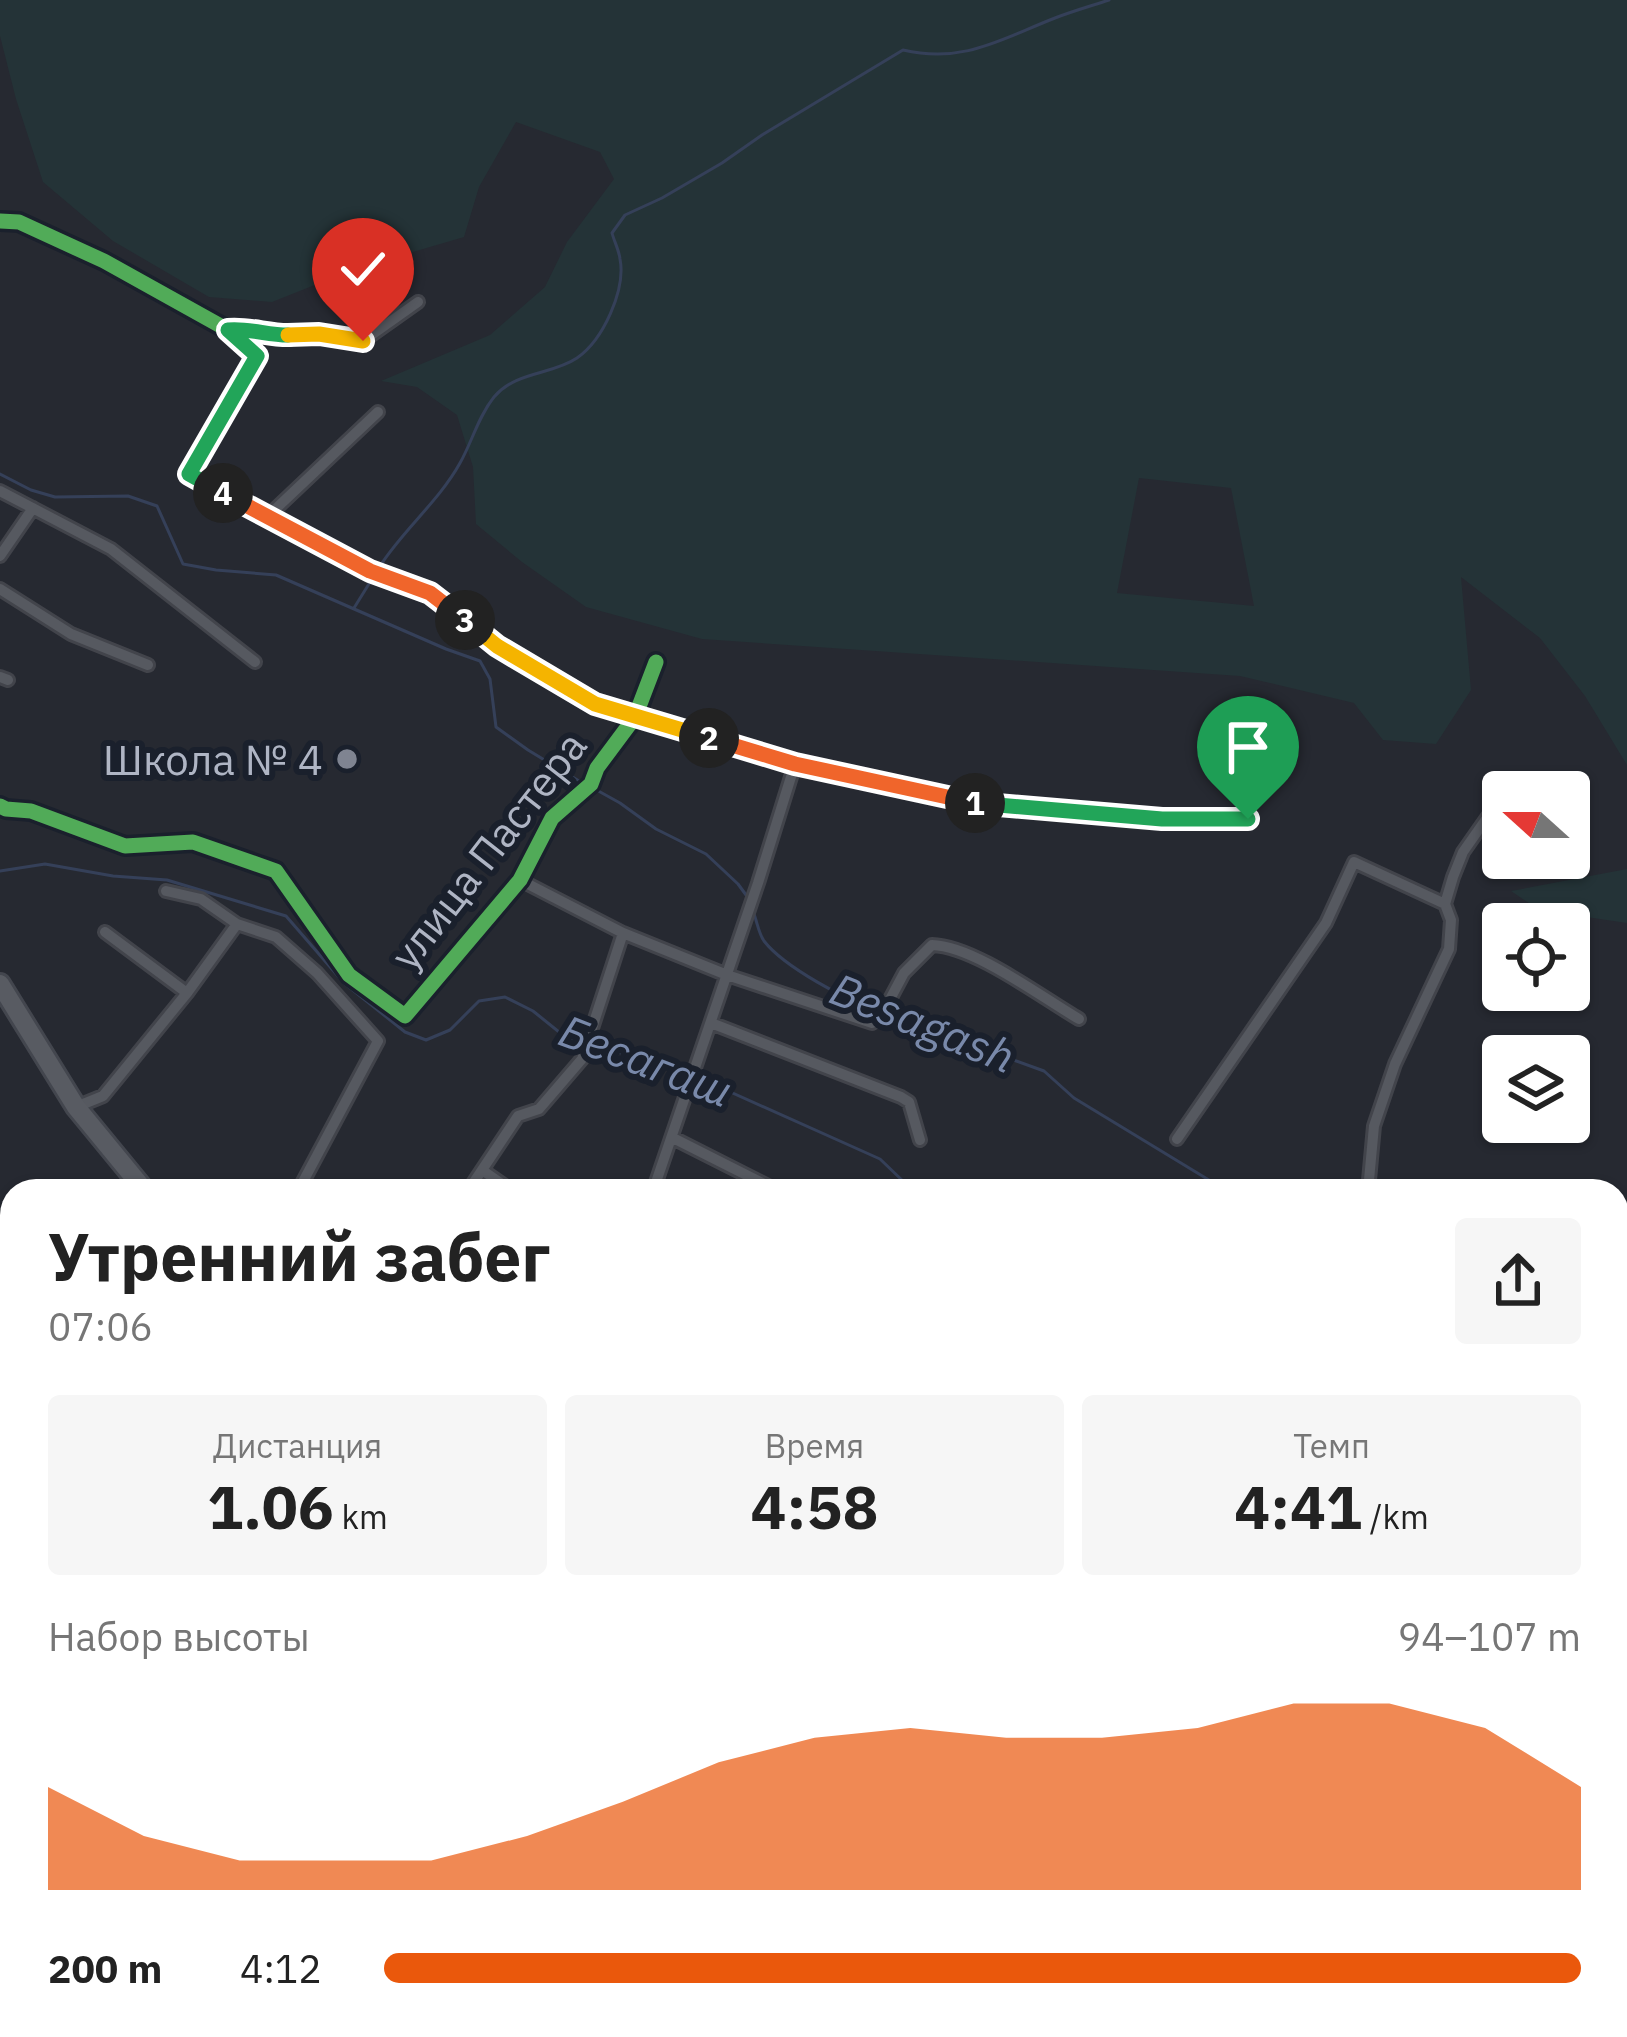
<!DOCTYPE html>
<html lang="ru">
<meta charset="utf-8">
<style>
body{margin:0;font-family:"IBM Plex Sans",sans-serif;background:#f6f6f6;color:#222;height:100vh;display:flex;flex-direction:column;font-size:45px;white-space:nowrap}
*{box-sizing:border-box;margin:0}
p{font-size:39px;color:#767676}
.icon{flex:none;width:66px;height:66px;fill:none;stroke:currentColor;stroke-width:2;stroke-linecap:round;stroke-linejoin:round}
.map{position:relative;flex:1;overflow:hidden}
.side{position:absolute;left:0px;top:1179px;width:1629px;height:858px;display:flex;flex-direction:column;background:#fff;border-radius:36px 36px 0 0;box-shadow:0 3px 9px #0004}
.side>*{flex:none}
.needle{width:78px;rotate:291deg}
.controls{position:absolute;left:1482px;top:771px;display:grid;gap:24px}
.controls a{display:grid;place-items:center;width:108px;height:108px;border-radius:12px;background:#fff;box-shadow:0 3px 9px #0004;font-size:60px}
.pin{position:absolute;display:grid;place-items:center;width:102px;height:102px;color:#fff;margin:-123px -51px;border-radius:50% 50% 50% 0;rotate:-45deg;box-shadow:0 0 12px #0007}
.pin .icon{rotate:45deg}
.km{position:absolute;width:60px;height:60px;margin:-30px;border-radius:50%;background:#222;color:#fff;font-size:33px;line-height:60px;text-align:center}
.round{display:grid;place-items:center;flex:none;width:126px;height:126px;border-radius:12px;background:#f6f6f6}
.overview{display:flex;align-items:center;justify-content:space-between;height:204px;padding:0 48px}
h1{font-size:66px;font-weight:800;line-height:90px}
.metrics{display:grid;grid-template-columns:repeat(3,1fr);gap:18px;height:204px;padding:12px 48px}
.metrics div{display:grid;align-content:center;border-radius:12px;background:#f6f6f6;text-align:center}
.metrics b{font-size:60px;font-weight:800}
.metrics small{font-size:33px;font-weight:400}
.metrics p{font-size:33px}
.chart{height:336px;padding:24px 48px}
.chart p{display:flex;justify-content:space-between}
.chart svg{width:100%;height:216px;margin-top:12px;fill:#ea580c;opacity:.7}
ul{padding:0 48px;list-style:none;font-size:39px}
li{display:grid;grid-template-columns:192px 144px 1fr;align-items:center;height:90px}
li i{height:30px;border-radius:15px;background:#ea580c}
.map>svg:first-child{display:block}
</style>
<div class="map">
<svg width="1627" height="2037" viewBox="0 0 1627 2037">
<rect width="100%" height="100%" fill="#262931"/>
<path fill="#243337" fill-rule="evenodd" d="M0,0H1627V765L1585,696L1540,638L1461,577L1471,690L1436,744L1383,740L1354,703L1240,676L702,639L586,607L522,562L476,524L473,467L457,415L417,387L381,381L490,335L545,287L567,242L614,179L600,152L516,122L479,187L464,237L355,269L272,302L209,297L113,241L43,182L16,99L0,36ZM1139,478L1231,488L1254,606L1117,593Z
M1627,869V923L1539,910L1511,891Z"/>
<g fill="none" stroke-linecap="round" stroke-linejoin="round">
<path stroke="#354059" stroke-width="3" d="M0,474L31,490L55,497L128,496L157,506L183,564L216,570L276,575L446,649L480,661L490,679L496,727L528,750L584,784
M380,566C403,530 439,501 460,463C472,442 478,417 494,397C516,371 552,375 577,358C603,340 626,290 620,259C619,250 614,241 612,233L625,215L662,198L722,163L762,135L903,50C964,64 1001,39 1055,18C1073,11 1091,6 1109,0
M354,608L372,579
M593,788L620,803L656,829L706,854L738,884L749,899
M0,871L45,864L113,876L167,880L286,916L344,983L405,1032L426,1040L450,1030L479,1001L505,997L533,1011L569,1040L674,1066L689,1073
M754,914C757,922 759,934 764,941C785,968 847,1000 879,1012
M888,1015L923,1030L963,1034L991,1052L1044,1071L1074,1098L1227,1191
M697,1077L880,1159L905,1183L909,1191
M1617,1312L1627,1305
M1617,1724L1627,1730"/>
<g stroke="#42444b" stroke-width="16">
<path id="minor" d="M0,221L19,222L104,261L228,330L257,356L189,474L370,570L430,593L497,646L595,704L795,764L984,804L1162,819H1248
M228,330L242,329L270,335L318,334L363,341L418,302
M0,491L111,549L255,662
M267,517L378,412
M0,556L33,508
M0,589L71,634L148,665
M0,677L8,680
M0,806L6,809L31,811L125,846L193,842L276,871L349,975L405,1016L520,880L552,818L591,784L597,768L635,717L656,662
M520,880L623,933L727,975L872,1023L880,1018L904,973L932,945C974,946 1041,997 1079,1019
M166,891L201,899L237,924L276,937L317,973L378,1041L298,1191
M105,932L187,993
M711,1023L901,1097L909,1102L920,1140
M76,1107L103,1096L187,993L237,924
M673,1138L778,1191
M1177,1139L1326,923L1354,862L1445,904
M482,1170L512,1191
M468,1191L518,1116L539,1109L582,1059L623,933
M653,1191L758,883L795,764
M1368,1191L1374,1126L1395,1064L1449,949L1451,920L1445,904L1453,877L1463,852L1503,795
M0,1232L12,1243
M1617,1323L1627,1313
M0,1367L12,1356
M1617,1381L1627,1390
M0,1462L12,1466
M1617,1499L1627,1505
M0,1532L12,1536
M1617,1564L1627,1570
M5,1606L12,1582
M1617,1705L1627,1710
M1617,1743L1627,1751
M798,2037L804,2025
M1288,2037L1295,2025
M1468,2037L1476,2025
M1609,2037L1627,2017"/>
</g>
<g stroke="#42444b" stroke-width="20">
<path id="tertiary" d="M1527,2025L1543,2037"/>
</g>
<g stroke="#42444b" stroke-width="21">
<path id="secondary" d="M0,1604L12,1608"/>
</g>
<g stroke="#43464e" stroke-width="24">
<path id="primary" d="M0,984L76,1107L145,1191
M1165,2025L1182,2037"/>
</g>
<use href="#minor" stroke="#565960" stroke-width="10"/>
<use href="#tertiary" stroke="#565960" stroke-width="14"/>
<use href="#secondary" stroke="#55575e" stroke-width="15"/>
<use href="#primary" stroke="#585b62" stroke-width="18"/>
<g stroke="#1a202c" stroke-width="22">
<path id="cycleway" d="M0,221L19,222L104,261L228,330L257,356L189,474L370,570L430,593L497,646L595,704L795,764L984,804L1162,819H1248
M0,806L6,809L31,811L125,846L193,842L276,871L349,975L405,1016L520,880L552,818L591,784L597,768L635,717L656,662"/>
</g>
<use href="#cycleway" stroke="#51ab58" stroke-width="15"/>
</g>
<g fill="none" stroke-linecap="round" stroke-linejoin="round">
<g stroke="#fff" stroke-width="24">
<path id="split-1" d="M975,803L1162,819H1248"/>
</g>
<g stroke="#fff" stroke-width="24">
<path id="split-2" d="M709,738L795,764L975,803"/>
</g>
<g stroke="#fff" stroke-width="24">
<path id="split-3" d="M465,620L497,646L595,704L709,738"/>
</g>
<g stroke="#fff" stroke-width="24">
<path id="split-4" d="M223,493L370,571L430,593L465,620"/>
</g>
<g stroke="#fff" stroke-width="24">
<path id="split-5" d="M223,493L189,474L257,356L228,330C249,328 267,335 288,335"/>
</g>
<g stroke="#fff" stroke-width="24">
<path id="split-6" d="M288,335L319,334L363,341"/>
</g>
<use href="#split-1" stroke="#22a559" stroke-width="15"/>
<use href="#split-2" stroke="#f0652b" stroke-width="15"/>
<use href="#split-3" stroke="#f5b400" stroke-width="15"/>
<use href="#split-4" stroke="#f0652b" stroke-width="15"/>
<use href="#split-5" stroke="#22a559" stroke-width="15"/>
<use href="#split-6" stroke="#f5b400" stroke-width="15"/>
</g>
<circle fill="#7f8491" stroke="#1a202c" stroke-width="4.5" cx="347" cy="759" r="12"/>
<g text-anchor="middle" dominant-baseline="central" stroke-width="12" stroke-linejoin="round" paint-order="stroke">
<g font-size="42" fill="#afb5c4" stroke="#1a202c" text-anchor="end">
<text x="323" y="759">Школа № 4</text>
</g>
<g font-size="42" fill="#afb5c4" stroke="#1a202c">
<text transform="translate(488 850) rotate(-52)">улица Пастера</text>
</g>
<g font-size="45" font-style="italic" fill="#7989aa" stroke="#1a202c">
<text transform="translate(923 1022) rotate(22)">Besagash</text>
<text transform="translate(646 1060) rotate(21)">Бесагаш</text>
</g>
</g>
</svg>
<div class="controls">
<a><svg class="needle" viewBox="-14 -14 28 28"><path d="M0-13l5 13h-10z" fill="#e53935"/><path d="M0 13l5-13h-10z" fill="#767676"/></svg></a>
<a><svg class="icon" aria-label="locate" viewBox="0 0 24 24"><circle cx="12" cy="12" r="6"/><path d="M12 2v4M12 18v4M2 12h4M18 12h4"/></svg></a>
<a><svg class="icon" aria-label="layers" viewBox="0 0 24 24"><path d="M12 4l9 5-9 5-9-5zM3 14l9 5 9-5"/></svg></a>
</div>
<div class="pin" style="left:1248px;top:819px;background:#1e9e55"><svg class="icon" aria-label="arrive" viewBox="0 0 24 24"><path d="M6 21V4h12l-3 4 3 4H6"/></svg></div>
<div class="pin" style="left:363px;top:341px;background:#d93025"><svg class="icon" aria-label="check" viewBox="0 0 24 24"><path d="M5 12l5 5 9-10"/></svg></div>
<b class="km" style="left:975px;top:803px">1</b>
<b class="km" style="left:709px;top:738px">2</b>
<b class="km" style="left:465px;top:620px">3</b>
<b class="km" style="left:223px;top:493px">4</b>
<section class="side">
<div class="overview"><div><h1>Утренний забег</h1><p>07:06</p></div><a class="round"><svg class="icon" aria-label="share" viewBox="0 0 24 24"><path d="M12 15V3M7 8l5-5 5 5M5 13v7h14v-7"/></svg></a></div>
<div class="metrics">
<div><p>Дистанция</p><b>1.06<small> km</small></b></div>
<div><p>Время</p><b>4:58</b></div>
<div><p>Темп</p><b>4:41<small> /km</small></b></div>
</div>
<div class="chart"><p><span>Набор высоты</span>94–107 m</p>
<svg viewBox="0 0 160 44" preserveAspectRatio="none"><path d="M0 44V23L10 33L20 38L30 38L40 38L50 33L60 26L70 18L80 13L90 11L100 13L110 13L120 11L130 6L140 6L150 11L160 23V44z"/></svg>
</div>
<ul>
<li><b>200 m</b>4:12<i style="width:100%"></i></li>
</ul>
</section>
</div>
